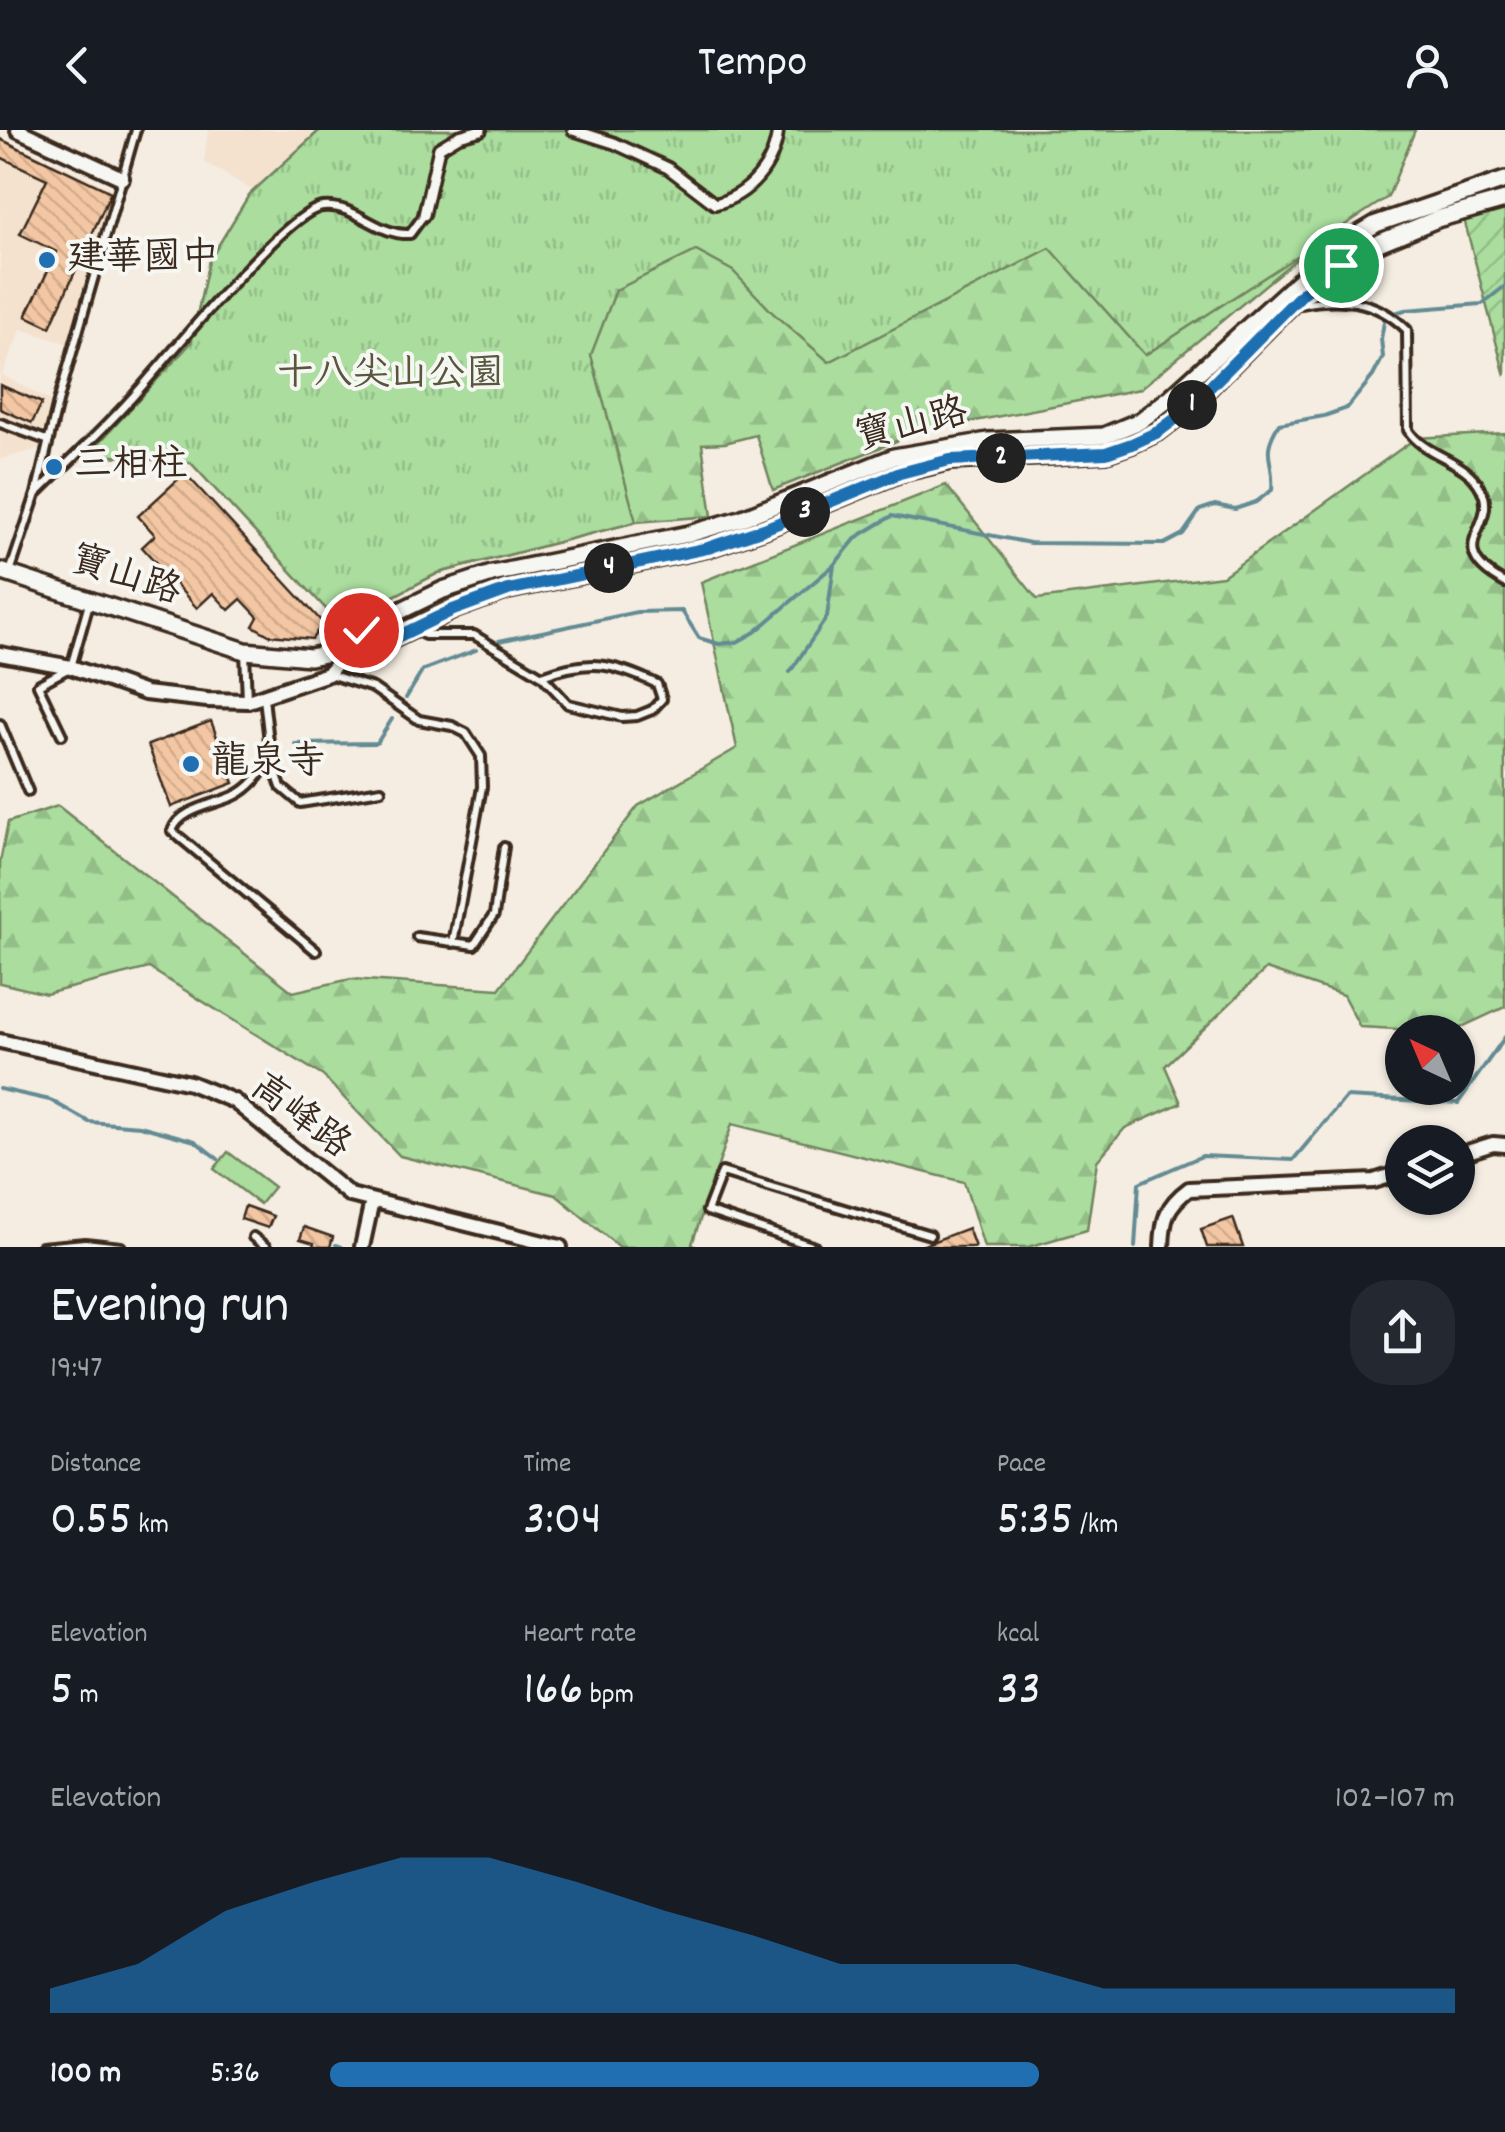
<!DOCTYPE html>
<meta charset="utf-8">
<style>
body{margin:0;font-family:Dekko,"LXGW WenKai TC",sans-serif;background:#242831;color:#f1f3f6;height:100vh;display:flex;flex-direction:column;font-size:38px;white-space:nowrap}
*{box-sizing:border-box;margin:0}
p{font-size:32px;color:#9ea1a6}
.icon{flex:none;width:55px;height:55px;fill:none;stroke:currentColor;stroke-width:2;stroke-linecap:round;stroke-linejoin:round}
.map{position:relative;height:1117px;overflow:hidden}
.drawer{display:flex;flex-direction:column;background:#171b24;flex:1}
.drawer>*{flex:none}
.needle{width:65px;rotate:316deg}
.buttons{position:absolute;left:1385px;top:885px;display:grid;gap:20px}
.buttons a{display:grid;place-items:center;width:90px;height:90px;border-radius:50%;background:#171b24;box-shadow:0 2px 8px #0004;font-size:50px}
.pin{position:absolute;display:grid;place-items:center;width:85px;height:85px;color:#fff;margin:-42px;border:5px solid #fff;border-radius:50%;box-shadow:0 2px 10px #0007}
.km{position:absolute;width:50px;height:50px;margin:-25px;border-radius:50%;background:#222;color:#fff;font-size:28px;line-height:50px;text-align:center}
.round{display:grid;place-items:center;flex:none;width:105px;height:105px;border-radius:40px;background:#242831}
.head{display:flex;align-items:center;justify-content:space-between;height:170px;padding:0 50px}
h1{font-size:55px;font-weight:600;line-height:75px}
.metrics{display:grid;grid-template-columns:repeat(3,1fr);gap:15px;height:170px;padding:10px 50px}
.metrics div{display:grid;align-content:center}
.metrics b{font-size:50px;font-weight:600}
.metrics small{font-size:28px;font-weight:400}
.metrics p{font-size:28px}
.chart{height:280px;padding:20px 50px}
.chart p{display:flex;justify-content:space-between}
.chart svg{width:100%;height:180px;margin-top:10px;fill:#1f6fb2;opacity:.7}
ul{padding:0 50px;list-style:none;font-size:32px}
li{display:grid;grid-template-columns:160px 120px 1fr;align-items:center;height:75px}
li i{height:25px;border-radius:12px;background:#1f6fb2}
header{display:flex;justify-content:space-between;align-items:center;height:130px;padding:0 50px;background:#171b24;font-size:45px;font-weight:600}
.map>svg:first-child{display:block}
</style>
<header><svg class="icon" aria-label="back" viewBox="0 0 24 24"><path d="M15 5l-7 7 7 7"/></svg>Tempo<svg class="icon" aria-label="person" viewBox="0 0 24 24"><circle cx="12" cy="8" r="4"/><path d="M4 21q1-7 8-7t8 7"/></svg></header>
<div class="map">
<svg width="1505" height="1117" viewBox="0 0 1505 1117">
<defs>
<pattern id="forest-firs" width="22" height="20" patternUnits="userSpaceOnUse" patternTransform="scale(2.5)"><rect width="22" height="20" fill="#aadd9e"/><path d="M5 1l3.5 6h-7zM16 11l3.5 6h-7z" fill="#93be88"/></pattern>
<pattern id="park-tufts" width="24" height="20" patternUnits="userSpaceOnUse" patternTransform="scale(2.5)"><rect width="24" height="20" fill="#aadd9e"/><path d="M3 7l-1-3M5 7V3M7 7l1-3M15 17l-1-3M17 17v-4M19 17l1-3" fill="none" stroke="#93be88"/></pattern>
<pattern id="garden-furrows" width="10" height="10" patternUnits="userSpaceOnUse" patternTransform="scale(2.5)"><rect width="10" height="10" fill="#aadd9e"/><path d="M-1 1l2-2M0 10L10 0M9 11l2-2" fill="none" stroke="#93be88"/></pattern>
<pattern id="building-back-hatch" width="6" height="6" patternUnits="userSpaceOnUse" patternTransform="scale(2.5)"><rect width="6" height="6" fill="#f3c7a3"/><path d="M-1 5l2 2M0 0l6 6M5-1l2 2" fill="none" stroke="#d1ab8c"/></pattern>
</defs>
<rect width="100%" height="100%" fill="#f5ede2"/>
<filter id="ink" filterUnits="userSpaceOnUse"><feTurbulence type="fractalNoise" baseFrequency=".01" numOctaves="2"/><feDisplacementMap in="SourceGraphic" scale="20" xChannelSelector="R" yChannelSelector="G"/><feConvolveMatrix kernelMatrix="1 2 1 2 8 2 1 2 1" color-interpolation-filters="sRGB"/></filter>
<g filter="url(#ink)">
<path fill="#f4e2cf" d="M208,0H318L252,60L204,32Z
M0,7L116,61L68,214L21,199L2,245L53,272L44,317L0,330Z"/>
<path fill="url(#forest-firs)" stroke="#72845e" stroke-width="2.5" d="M320,0H1415L1347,87L1140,259L919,302L773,360L756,305L725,313L702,314L712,386L636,392L439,443L340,494L191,333L89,324L191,213L209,131L249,65Z
M1505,303V877L1451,902L1360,897L1343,865L1266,839L1165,936L1181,973L1125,998L1097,1031L1087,1100L1028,1117H984L964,1052L732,994L692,1114L696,1117H619L556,1065L400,1026L323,946L149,838L46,864L0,853V732L8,692L58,676L293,862L351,849L499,859L638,676L737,618L701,452L946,355L1037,469L1223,446L1416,308Z"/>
<path fill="url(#park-tufts)" stroke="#72845e" stroke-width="2.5" d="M320,0H1415L1388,67L1145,225L1050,118L829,232L774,184L733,141L696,121L616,160L591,225L636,392L438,443L340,494L191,333L89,324L191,213L209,131L249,65Z"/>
<path fill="url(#garden-furrows)" stroke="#72845e" stroke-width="2.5" d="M1505,74V246L1463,85Z"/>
<path fill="#aadd9e" stroke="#72845e" stroke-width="2.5" d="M228,1022L274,1057L260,1074L214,1039Z"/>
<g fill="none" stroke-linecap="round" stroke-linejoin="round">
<path stroke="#648b93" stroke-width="4" d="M499,511L637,482L682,481L699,508L719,514L737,512L755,502L834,435L857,407L892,386L1030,413L1164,414L1183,404L1200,380L1215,375L1235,379L1256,372L1272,360C1275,328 1259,326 1279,294L1324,286L1347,278L1373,246L1383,227L1381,209L1385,186L1405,180L1482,174L1505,156
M790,542L827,487L834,435
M406,568L423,540L476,520
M295,614L377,613L392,589
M0,959L50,970L89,992L140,996L195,1011L218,1029
M336,1115L341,1117
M1135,1117L1139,1053L1202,1026L1293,1030L1346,967L1458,973L1505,907"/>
</g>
<path fill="url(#building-back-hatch)" stroke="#3b2a1e" stroke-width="2.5" d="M0,9L111,62L50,197L26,186L57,122L20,104L47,49L0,27Z
M0,255L42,273L32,293L0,279Z
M185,343L323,493L312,509L269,505L253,496L258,487L241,469L229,480L213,463L197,478L142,417L155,405L138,386Z
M211,591L234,653L171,677L148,615Z
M245,1076L273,1086L268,1098L241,1089Z
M1233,1088L1243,1117H1207L1201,1099Z
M304,1097L333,1107L330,1117H313L314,1113L300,1109Z
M968,1098L975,1117H921V1116Z"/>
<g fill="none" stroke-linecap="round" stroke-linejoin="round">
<g stroke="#3b2a1e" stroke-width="14">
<path id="service" d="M1296,175C1339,166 1375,168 1407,200L1408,300C1425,327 1466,329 1481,359C1501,396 1438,417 1505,453
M0,293L49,311
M36,364C67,333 100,303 129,271C161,237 286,80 323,77C356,74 378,106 410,104L424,85
M10,442L36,364L58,272L136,0
M415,500L425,505H474L542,546L568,574L622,587L637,586L652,580L662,569L657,554C612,533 590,528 542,546
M245,522L247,570
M329,544L373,558L419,590L452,596L466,603L481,626L482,657L453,813
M264,568L271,629L281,657L300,673L381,660
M0,594L28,661
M62,605L38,555L71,537L90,470
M271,629C261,643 252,657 236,665C216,675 180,678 172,701L316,821
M417,807L474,815L494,785L504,717
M253,1107L266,1117
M41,1117L85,1113L121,1117
M815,1117L707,1081L722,1042L930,1105"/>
</g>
<g stroke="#3b2a1e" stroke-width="16">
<path id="pedestrian" d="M573,0L614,13L668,38L715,74C750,65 774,36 778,0
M424,85L439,18L459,6L481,0"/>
</g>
<g stroke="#3b2a1e" stroke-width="20">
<path id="minor" d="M18,0L122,48
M0,524L71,537L145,563L207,570L248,571L328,544L348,519
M0,911L190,953L234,971L350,1065L560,1117
M1458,1025L1493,1014L1505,1015
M362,1117L372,1071
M1162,1117C1163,1089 1166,1076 1189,1059L1374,1051L1402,1042"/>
</g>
<g stroke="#3b2a1e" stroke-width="22">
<path id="tertiary" d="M0,441L245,521L310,527L348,519L370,520L453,480L508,460L708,418L764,399L900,343L950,331L1106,323L1132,314L1158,302L1187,280L1303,163L1341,135L1381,112L1437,89L1505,70
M348,519L361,500L443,460L492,444L689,404L740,389L894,327L988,311L1104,306L1140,291L1170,268L1334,119L1376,94L1505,50"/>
</g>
<use href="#service" stroke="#f6f6f2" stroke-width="6"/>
<use href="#pedestrian" stroke="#f6f6f2" stroke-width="9"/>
<use href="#minor" stroke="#f6f6f2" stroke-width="12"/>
<use href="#tertiary" stroke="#f6f6f2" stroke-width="15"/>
</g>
</g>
<g fill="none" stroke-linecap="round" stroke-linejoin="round" filter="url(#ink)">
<g stroke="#fff" stroke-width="20">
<path id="route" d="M361,500L348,519L370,520L453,480L508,460L708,418L764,399L900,343L950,330L1106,323L1132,314L1158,302L1187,280L1303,163L1341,135"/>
</g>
<use href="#route" stroke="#1f6fb2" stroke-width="12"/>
</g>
<g fill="#1f6fb2" stroke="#f6f6f2" stroke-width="4">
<circle cx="47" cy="130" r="10"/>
<circle cx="54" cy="337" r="10"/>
<circle cx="191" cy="634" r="10"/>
</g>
<g text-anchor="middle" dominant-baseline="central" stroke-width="8" stroke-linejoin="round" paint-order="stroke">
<g font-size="38" fill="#3b2a1e" stroke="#f6f6f2" text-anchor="start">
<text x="67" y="130">建華國中</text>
<text x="74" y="337">三相柱</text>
<text x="211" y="634">龍泉寺</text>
</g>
<g font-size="38" fill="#57573e" stroke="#f6f6f2">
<text x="390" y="246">十八尖山公園</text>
</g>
<g font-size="38" fill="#3b2a1e" stroke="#f6f6f2">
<text transform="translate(912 297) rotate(-14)">寶山路</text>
<text transform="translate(125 448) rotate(18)">寶山路</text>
<text transform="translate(299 988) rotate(37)">高峰路</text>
</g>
</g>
</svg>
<div class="buttons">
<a><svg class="needle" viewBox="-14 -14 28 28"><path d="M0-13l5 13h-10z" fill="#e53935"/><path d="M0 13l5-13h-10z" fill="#9ea1a6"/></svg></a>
<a><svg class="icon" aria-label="layers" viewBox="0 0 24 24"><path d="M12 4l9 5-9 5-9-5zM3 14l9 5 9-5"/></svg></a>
</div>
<div class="pin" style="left:1341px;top:135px;background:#1e9e55"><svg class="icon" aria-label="arrive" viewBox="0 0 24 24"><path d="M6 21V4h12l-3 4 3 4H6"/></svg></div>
<div class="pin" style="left:361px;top:500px;background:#d93025"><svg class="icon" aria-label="check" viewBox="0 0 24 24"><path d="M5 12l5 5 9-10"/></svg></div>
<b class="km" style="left:1192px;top:275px">1</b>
<b class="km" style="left:1001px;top:328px">2</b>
<b class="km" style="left:805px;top:382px">3</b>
<b class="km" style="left:609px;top:438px">4</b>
</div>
<section class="drawer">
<div class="head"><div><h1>Evening run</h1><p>19:47</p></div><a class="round"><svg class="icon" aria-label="share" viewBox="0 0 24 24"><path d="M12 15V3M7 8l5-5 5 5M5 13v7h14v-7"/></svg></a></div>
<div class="metrics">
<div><p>Distance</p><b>0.55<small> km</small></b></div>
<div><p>Time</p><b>3:04</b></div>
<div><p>Pace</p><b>5:35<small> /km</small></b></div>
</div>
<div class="metrics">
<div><p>Elevation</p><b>5<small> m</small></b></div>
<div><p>Heart rate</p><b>166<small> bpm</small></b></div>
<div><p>kcal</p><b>33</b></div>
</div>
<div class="chart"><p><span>Elevation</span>102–107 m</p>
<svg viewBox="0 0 160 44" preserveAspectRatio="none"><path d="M0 44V38L10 32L20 19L30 12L40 6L50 6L60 12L70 19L80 25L90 32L100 32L110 32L120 38L130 38L140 38L150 38L160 38V44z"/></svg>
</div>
<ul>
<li><b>100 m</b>5:36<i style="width:63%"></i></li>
</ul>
</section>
